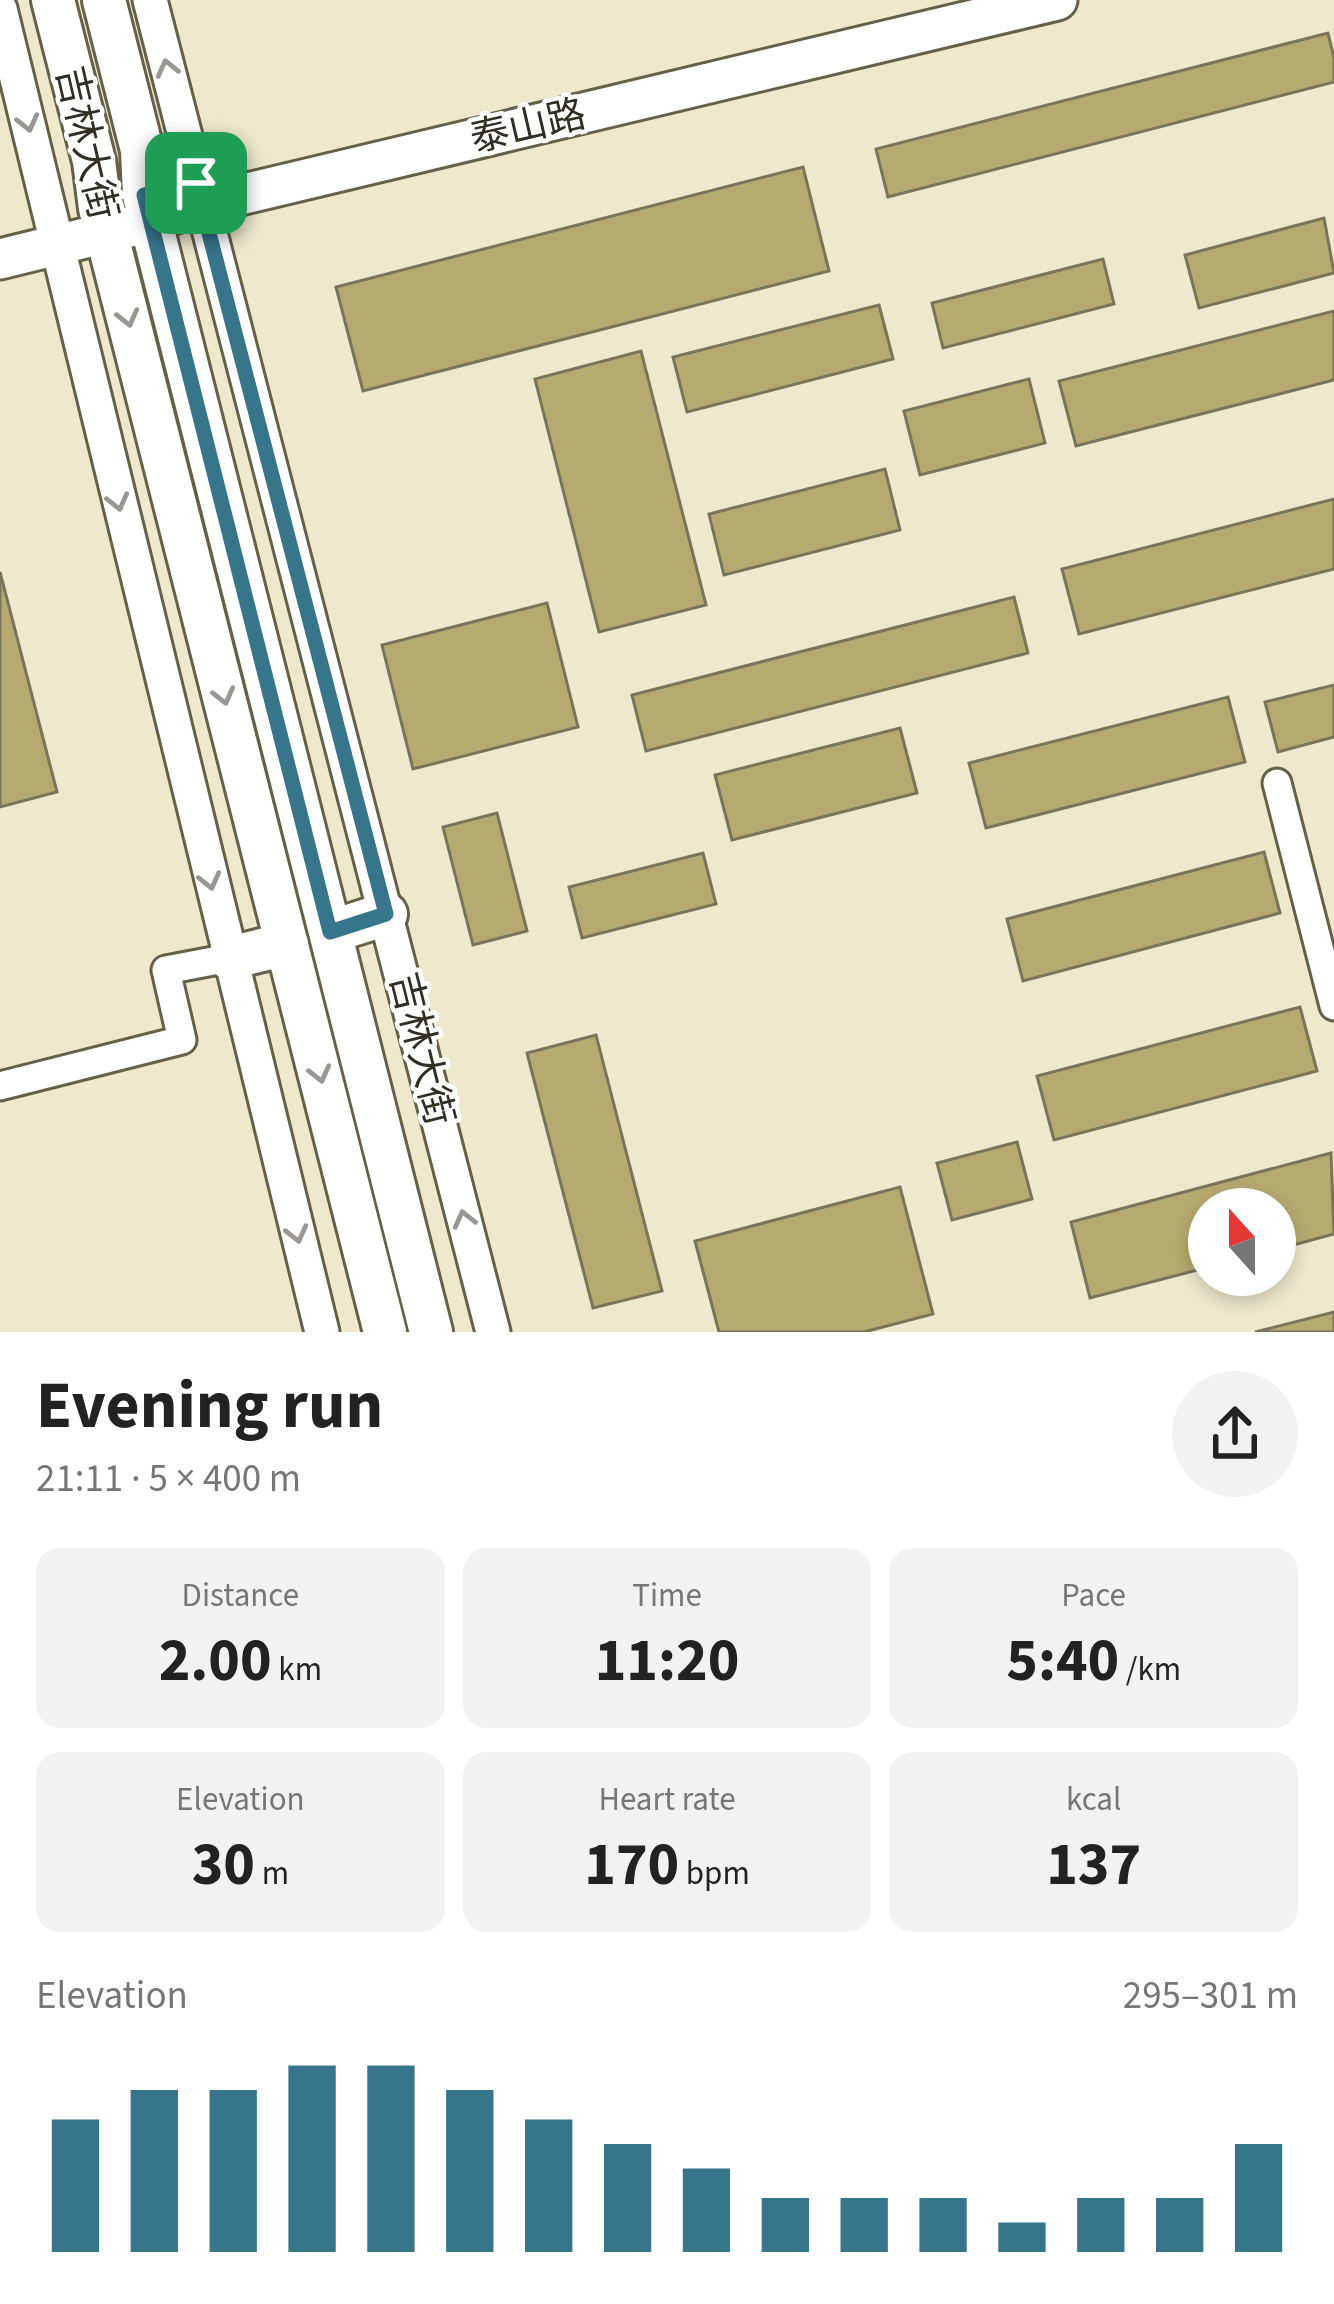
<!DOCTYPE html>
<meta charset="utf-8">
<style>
body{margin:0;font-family:"Source Sans 3","Noto Sans SC",sans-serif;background:#f2f2f2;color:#222;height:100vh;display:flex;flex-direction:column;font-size:45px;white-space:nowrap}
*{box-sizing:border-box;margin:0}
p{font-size:39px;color:#767676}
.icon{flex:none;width:66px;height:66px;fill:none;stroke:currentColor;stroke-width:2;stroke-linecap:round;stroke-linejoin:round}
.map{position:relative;height:1332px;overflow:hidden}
.details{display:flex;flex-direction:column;background:#fff;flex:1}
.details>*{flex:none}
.needle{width:78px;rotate:339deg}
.fabs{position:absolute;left:1188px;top:1188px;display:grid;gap:24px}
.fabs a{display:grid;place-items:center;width:108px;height:108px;border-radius:50%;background:#fff;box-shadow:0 6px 18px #0003;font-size:60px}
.pin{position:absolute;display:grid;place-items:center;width:102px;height:102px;color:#fff;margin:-51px;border-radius:24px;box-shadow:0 6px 18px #0006}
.round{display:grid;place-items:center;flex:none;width:126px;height:126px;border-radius:63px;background:#f2f2f2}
.head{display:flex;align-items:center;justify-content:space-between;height:204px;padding:0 36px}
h1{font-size:66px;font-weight:700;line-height:90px}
.stats{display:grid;grid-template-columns:repeat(3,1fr);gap:18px;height:204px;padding:12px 36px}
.stats div{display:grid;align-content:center;border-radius:24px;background:#f2f2f2;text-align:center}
.stats b{font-size:60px;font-weight:700}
.stats small{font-size:33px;font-weight:400}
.stats p{font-size:33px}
.chart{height:336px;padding:24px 36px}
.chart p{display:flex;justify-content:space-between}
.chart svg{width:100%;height:216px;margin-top:12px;stroke:#37758b;stroke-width:6}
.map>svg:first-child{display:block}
</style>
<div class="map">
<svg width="1334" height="1332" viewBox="0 0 1334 1332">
<rect width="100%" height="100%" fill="#eee9cc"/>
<path fill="#b5ab70" stroke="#79755b" stroke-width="3" d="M1328,33L1334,58V82L888,197L876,149Z
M803,167L829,271L363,391L336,287Z
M1324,218L1334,273L1199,308L1185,255Z
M1103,259L1114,304L943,348L932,303Z
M879,305L893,359L687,412L673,357Z
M1334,311V380L1076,446L1059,381Z
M641,351L706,605L599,632L535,379Z
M1029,379L1045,443L920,475L904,411Z
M885,469L900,530L724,575L709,514Z
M1334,499V569L1079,634L1062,569Z
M0,572L57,792L0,807Z
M1014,597L1028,653L646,751L632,695Z
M547,603L578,727L413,769L382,645Z
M1334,685V737L1278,752L1265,702Z
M1228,697L1245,762L986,828L969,763Z
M900,728L917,793L732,840L715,775Z
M497,813L527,931L473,945L443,827Z
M1264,852L1280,913L1023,981L1007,919Z
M703,853L716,904L582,938L569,887Z
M1300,1007L1317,1071L1054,1140L1037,1076Z
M596,1035L662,1291L593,1308L527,1053Z
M1017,1142L1032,1199L952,1220L937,1163Z
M1331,1153L1334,1234L1275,1250V1209H1209V1267L1090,1298L1071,1222Z
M900,1187L933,1314L864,1332H719L695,1241Z
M1334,1312V1332H1255Z"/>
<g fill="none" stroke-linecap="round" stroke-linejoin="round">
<g stroke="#656148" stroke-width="33">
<path id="minor" d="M1277,783L1334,1006
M0,1086L182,1040L166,970L229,958"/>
</g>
<g stroke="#656148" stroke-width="39">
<path id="tertiary" d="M150,0L493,1332
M0,9L322,1332"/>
</g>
<g stroke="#656148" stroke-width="45">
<path id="secondary" d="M0,259L150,222L202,204L1057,0"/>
</g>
<g stroke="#656148" stroke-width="48">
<path id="primary" d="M53,0L94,161L100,208L385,1332
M104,0L142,150L144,195L431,1332
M330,932L386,914
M229,958L287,944"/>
</g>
<use href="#minor" stroke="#fff" stroke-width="27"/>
<use href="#tertiary" stroke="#fff" stroke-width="33"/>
<use href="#secondary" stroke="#fff" stroke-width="39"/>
<use href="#primary" stroke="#fff" stroke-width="42"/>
</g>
<defs><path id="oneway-chevron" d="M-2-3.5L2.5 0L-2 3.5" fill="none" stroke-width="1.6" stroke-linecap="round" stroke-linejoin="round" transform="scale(3)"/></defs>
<g stroke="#989792">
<use href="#oneway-chevron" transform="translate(167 68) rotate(-104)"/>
<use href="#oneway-chevron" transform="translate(28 123) rotate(76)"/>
<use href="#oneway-chevron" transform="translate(128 318) rotate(76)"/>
<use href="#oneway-chevron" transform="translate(118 502) rotate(76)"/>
<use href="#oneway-chevron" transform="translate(224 696) rotate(76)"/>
<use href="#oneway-chevron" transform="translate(210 881) rotate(76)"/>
<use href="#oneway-chevron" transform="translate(320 1074) rotate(76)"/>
<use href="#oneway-chevron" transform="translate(464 1219) rotate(-104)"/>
<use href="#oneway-chevron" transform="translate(297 1234) rotate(76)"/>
</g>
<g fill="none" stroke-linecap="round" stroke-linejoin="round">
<g stroke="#fff" stroke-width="24">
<path id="route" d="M196,183L386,914L330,932L144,195Z"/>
</g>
<use href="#route" stroke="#37758b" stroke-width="15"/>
</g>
<g text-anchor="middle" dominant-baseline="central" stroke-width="9" stroke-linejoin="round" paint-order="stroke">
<g font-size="39" fill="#312f24" stroke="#fff">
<text transform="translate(528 127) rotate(-13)">泰山路</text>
<text transform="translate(86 143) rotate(77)">吉林大街</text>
<text transform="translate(421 1049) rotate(76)">吉林大街</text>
</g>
</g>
</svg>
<div class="fabs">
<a><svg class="needle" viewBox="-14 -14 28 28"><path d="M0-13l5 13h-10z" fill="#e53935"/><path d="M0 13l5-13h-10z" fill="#767676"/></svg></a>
</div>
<div class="pin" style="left:196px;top:183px;background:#1e9e55"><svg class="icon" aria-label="arrive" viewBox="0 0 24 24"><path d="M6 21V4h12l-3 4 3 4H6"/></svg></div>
</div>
<section class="details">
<div class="head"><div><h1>Evening run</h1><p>21:11 · 5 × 400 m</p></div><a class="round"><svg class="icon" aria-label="share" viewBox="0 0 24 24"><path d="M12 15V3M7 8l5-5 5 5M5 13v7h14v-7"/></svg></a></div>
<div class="stats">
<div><p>Distance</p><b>2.00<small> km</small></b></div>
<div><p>Time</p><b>11:20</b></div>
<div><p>Pace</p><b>5:40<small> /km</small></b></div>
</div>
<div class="stats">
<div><p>Elevation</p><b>30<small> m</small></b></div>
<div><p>Heart rate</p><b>170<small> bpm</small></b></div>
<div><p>kcal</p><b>137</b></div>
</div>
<div class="chart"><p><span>Elevation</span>295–301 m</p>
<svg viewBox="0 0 160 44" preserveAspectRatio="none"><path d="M5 44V17M15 44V11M25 44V11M35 44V6M45 44V6M55 44V11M65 44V17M75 44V22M85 44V27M95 44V33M105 44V33M115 44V33M125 44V38M135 44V33M145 44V33M155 44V22"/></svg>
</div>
</section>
